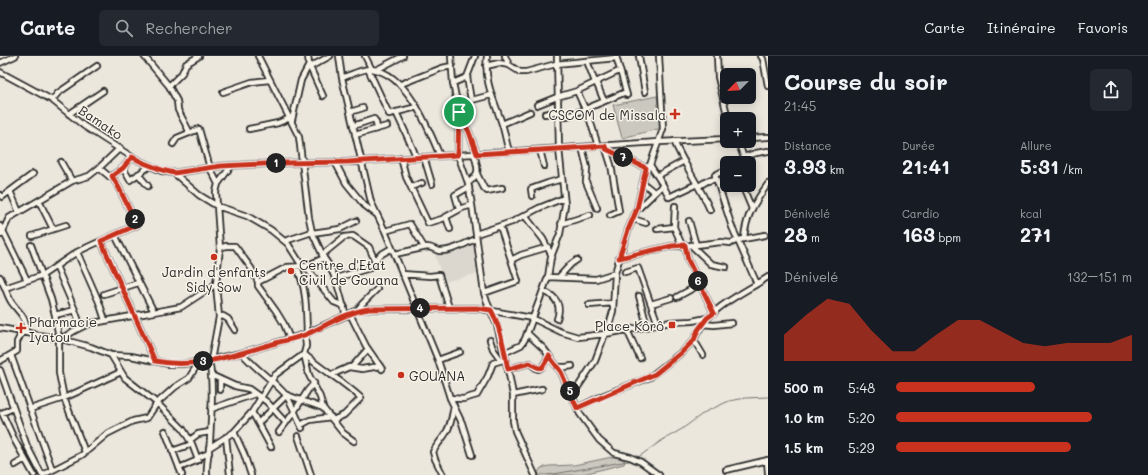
<!DOCTYPE html>
<html lang="fr">
<meta charset="utf-8">
<style>
body{margin:0;font-family:Mali,sans-serif;background:#242831;color:#f1f3f6;height:100vh;display:flex;flex-direction:column;font-size:15px;white-space:nowrap}
*{box-sizing:border-box;margin:0}
p{font-size:13px;color:#9ea1a6}
.icon{flex:none;width:22px;height:22px;fill:none;stroke:currentColor;stroke-width:2;stroke-linecap:round;stroke-linejoin:round}
.map{position:relative;flex:1;overflow:hidden}
.details{display:flex;flex-direction:column;background:#171b24;width:380px}
.details>*{flex:none}
.needle{width:26px;rotate:246deg}
.fabs{position:absolute;left:720px;top:12px;display:grid;gap:8px}
.fabs a{display:grid;place-items:center;width:36px;height:36px;border-radius:6px;background:#171b24;box-shadow:0 2px 10px #0003;font-size:20px}
.pin{position:absolute;display:grid;place-items:center;width:34px;height:34px;color:#fff;margin:-17px;border:2px solid #fff;border-radius:50%;box-shadow:0 1px 4px #0007}
.km{position:absolute;width:20px;height:20px;margin:-10px;border-radius:50%;background:#222;color:#fff;font-size:11px;line-height:20px;text-align:center}
.round{display:grid;place-items:center;flex:none;width:42px;height:42px;border-radius:6px;background:#242831}
.summary{display:flex;align-items:center;justify-content:space-between;height:68px;padding:0 16px}
h1{font-size:22px;font-weight:700;line-height:30px}
.metrics{display:grid;grid-template-columns:repeat(3,1fr);gap:6px;height:68px;padding:4px 16px}
.metrics div{display:grid;align-content:center}
.metrics b{font-size:20px;font-weight:700}
.metrics small{font-size:11px;font-weight:400}
.metrics p{font-size:11px}
.chart{height:112px;padding:8px 16px}
.chart p{display:flex;justify-content:space-between}
.chart svg{width:100%;height:72px;margin-top:4px;fill:#c8321e;opacity:.7}
ul{padding:0 16px;list-style:none;font-size:13px}
li{display:grid;grid-template-columns:64px 48px 1fr;align-items:center;height:30px}
li i{height:10px;border-radius:5px;background:#c8321e}
header{display:flex;align-items:center;gap:24px;box-sizing:border-box;height:56px;padding:0 20px;background:#171b24;border-bottom:1px solid #363941}
header strong{font-size:19px}
nav{display:flex;gap:22px;margin-inline-start:auto;font-size:14px}
.search{width:280px;height:36px;background:#242831;display:flex;align-items:center;gap:10px;box-sizing:border-box;padding:0 14px;border-radius:6px;color:#9ea1a6;font-size:15px}
main{display:flex;flex:1;min-height:0}
.map>svg:first-child{display:block}
</style>
<header>
<strong>Carte</strong>
<div class="search"><svg class="icon" aria-label="search" viewBox="0 0 24 24"><circle cx="10" cy="10" r="6"/><path d="M15 15l6 6"/></svg>Rechercher</div>
<nav><a>Carte</a><a>Itinéraire</a><a>Favoris</a></nav>
</header>
<main>
<div class="map">
<svg width="768" height="419" viewBox="0 0 768 419">
<rect width="100%" height="100%" fill="#ebe7dd"/>
<filter id="ink" filterUnits="userSpaceOnUse"><feTurbulence type="fractalNoise" baseFrequency=".025" numOctaves="2"/><feDisplacementMap in="SourceGraphic" scale="8" xChannelSelector="R" yChannelSelector="G"/><feConvolveMatrix kernelMatrix="1 2 1 2 8 2 1 2 1" color-interpolation-filters="sRGB"/></filter>
<g filter="url(#ink)">
<path fill="#dbd7ce" d="M474,184L480,217L444,226L434,196Z"/>
<path fill="#cbc8bf" stroke="#7b7a75" d="M657,40L662,72L622,82L613,49Z
M617,400L625,405L624,408L579,419H539L538,416L541,412L549,410L574,409Z"/>
<g fill="none" stroke-linecap="round" stroke-linejoin="round">
<path stroke="#72716c" stroke-width="1" d="M637,402L661,385L682,373L705,356L729,345L746,342L768,341
M548,419L634,404"/>
<g stroke="#2b2b2b" stroke-width="8">
<path id="minor" d="M144,0L169,30L177,45L178,54L190,77
M258,0L299,81L309,162L312,176L324,202L306,210L287,211L258,226V230L276,255L284,268L290,283
M308,0L309,9L323,40
M339,0L342,22
M365,0L371,12
M451,0L453,27L459,56L458,99L468,127L472,149L484,237L487,246L497,269L509,318L513,339V365L515,375L535,419
M487,0C484,27 494,43 502,68C505,77 506,86 509,95
M505,0L509,9L520,16H526L556,8L616,2
M616,0L627,39
M639,0L645,36
M717,0L718,21L728,63
M761,0L763,3L768,30
M587,5L595,26
M0,7L15,0
M486,10L499,7L509,9
M310,11L330,0
M368,13L389,58L417,51
M376,14L403,0
M0,16L52,44L84,70L132,101L144,107L162,115L174,117L221,110L284,107L348,106L659,86L727,83
M596,26L604,45
M453,27L467,21
M401,28L442,12L452,10
M169,30L182,17L186,8L199,0
M577,35L590,64L598,90
M223,36L252,26L269,24
M52,44L58,37L97,10
M471,44L467,21L475,0
M457,48L491,39
M537,49L557,41L577,35L619,15
M350,56L363,52
M396,56L413,93L416,101
M459,57L469,76L477,98
M69,58L103,35
M545,58L558,55
M558,62L574,58L626,36
M292,64L301,24L309,9
M502,68L530,56
M353,70L374,63L376,66L377,73
M249,73L278,67L290,62
M355,79L387,70
M749,82L768,81
M674,85C684,109 700,130 710,154
M738,85L745,105L741,107
M173,88L177,82L199,73L210,112L218,128L216,136L220,192L216,228L219,261L211,304
M605,90L611,109L619,155L610,159
M582,91L587,112L586,126L597,152
M606,93L646,112
M540,94L544,110
M440,100C428,71 407,18 372,13C366,12 349,19 342,22L371,146L385,175L438,304L450,342L462,367L472,399
M424,101L432,128
M744,101L756,97L768,95
M401,102L406,121L428,167L442,163L462,152L472,149
M61,106L72,125
M335,106L346,127L364,149L376,158
M650,109L663,129L669,141L697,128
M99,112L110,121L123,112L132,101
M123,112L130,124L150,110
M727,113L715,119L732,171L757,228
M174,117L199,139L217,150L247,160L271,174L288,188L302,210
M138,118L148,130
M477,118L484,132L487,135L502,132
M657,120L684,105
M468,127C481,117 478,113 474,98
M643,127L654,136
M218,128L231,110
M742,129L752,153
M699,130L707,125L716,123
M411,131L422,127
M10,135L19,156
M0,139L2,141L33,118
M532,140L531,133L548,127L562,123
M39,145L53,173
M639,152L663,129
M459,153L455,139L469,131
M525,160L543,183L552,200
M446,161L450,173
M633,163L646,167
M689,165L696,189
M561,168L590,159
M0,170L3,175L27,224
M674,171L675,150
M657,173L674,171L682,189
M385,175L410,168L424,191
M312,177L340,173L356,165
M476,178L512,166L539,152L564,142
M0,179L3,175L9,162L72,125L89,120L99,112L120,92
M115,179L154,256
M32,180L66,169
M744,182C746,159 755,146 768,128
M101,185L155,305
M285,185L312,176
M31,189L51,243L55,259L59,282V317L64,342L85,396
M685,189L688,204L714,257
M691,189L711,208L726,211
M220,192L226,190H235L251,212L258,226
M77,196L99,246L105,264
M395,198L427,191C432,191 435,194 439,195C452,196 465,187 476,183
M322,199L344,181L353,180L369,191L375,205
M324,202C337,219 340,239 346,260
M619,202L672,190L696,189L721,186L731,187L738,184L765,179
M511,204L521,199L548,191
M56,210L75,254L81,271
M305,210L334,246L344,250
M297,211C307,235 306,252 307,278
M625,216L638,212L658,268
M402,218L430,220L439,219L449,252
M0,221L5,232
M548,221L596,223L615,217
M559,221L571,208L577,204
M336,222L370,212L380,199L392,192
M543,235C556,240 562,249 557,263
M484,237L518,225L500,170
M104,238L138,227
M639,240L647,270
M677,241L699,229
M651,248L671,242
M589,249L613,247
M358,254L362,248L377,233
M350,258L366,290L382,313
M55,259L75,254
M219,261L223,260L228,263L235,274
M702,268L714,269L732,267
M0,272L61,283L91,291L111,299L131,300L169,308H182L199,306L242,297L305,278L358,254L369,253L476,252L532,262L561,276L578,281L605,278L671,266L692,265L707,262
M627,274L640,302
M26,276C27,261 20,258 12,247C9,243 7,237 5,232L43,219L77,196L92,189L137,169L119,132L112,120
M527,277L544,293L561,316L580,358L599,384L614,397L630,401L641,406L659,419
M607,277L613,255L615,217L628,174L637,153L646,112L650,109L663,73L659,0
M305,278L306,290L304,298L309,319L320,341L323,352L343,377L354,385
M61,283L74,275L88,268L181,251L216,228
M490,284L493,293L501,304
M694,284C706,252 741,239 768,221
M242,297C254,312 272,323 285,338C291,345 297,362 302,372
M504,297L521,289L525,283L548,221L551,201L560,178L565,149L559,93L557,0
M304,298C322,314 343,325 361,342L344,359L333,364
M11,299L52,413
M111,299L125,322L157,347L183,373L192,388L198,404L179,412
M438,304L460,296
M0,305L17,295V286L22,276
M352,311L368,293
M557,311H566L572,310
M508,313L530,307C532,309 534,310 536,312C542,316 546,304 549,300
M0,314L27,390L42,419
M211,319L235,330L249,333L267,346L286,367
M331,319L349,311L362,313L380,310
M220,334V323
M287,339L323,352
M513,339L542,333
M572,340L595,305L605,278
M450,342L463,343L477,339L488,320L493,307L506,303
M13,352L2,357L15,385L34,419
M577,352L602,340L650,321L682,296L694,284L703,299
M30,353L64,342L121,316
M211,353L255,338
M252,356L271,391
M258,367L287,339
M301,369L310,364L331,361
M165,375L182,419
M234,376L244,398L251,419
M279,376L294,356L308,334L314,327
M298,380L311,419
M226,381L230,419
M190,384L198,378L210,376
M209,392L234,376L252,356L275,319L304,298
M172,395L192,388
M197,402L209,397
M767,404L768,417
M15,409L25,403
M726,414L768,404
M43,419L82,399L107,378L133,365L147,362L157,347L175,331L189,322L199,306
M207,419C206,408 209,397 210,385C211,361 214,328 209,304
M443,419L435,403L433,396C436,390 440,386 444,380C451,371 452,360 454,350"/>
</g>
<use href="#minor" stroke="#f7f3e8" stroke-width="4.5"/>
</g>
</g>
<g fill="none" stroke-linecap="round" stroke-linejoin="round" filter="url(#ink)">
<g stroke="#fff" stroke-width="8">
<path id="route" d="M459,56L469,76L477,98L605,90L606,93L646,112L637,153L628,174L619,202L672,190L685,189L688,204L714,257L707,262L698,274L694,284L682,296L655,318L577,352L561,316L549,300C542,312 543,316 530,307L508,313C504,294 501,272 491,254L476,252L369,253C347,256 327,269 307,278C295,283 281,285 269,289C232,300 194,313 155,305L101,185L137,169L119,132L112,120L123,112L132,101L144,107L162,114L174,117L221,110L284,107L348,106L458,99Z"/>
</g>
<use href="#route" stroke="#c8321e" stroke-width="5"/>
</g>
<g fill="#c8321e" stroke="#f7f3e8" stroke-width="1.5">
<path d="M673 52h4v4h4v4h-4v4h-4v-4h-4v-4h4z"/>
<circle cx="214" cy="201" r="4"/>
<circle cx="291" cy="215" r="4"/>
<rect x="668" y="265" width="8" height="8" rx="2"/>
<path d="M19 266h4v4h4v4h-4v4h-4v-4h-4v-4h4z"/>
<circle cx="401" cy="319" r="4"/>
</g>
<g text-anchor="middle" dominant-baseline="central" stroke-width="3" stroke-linejoin="round" paint-order="stroke">
<g font-size="13" fill="#2b2b2b" stroke="#f7f3e8" text-anchor="start">
<text x="666" y="58" text-anchor="end">CSCOM de Missala</text>
<text x="299" y="208">Centre d'Etat<tspan x="299" dy="15">Civil de Gouana</tspan></text>
<text x="214" y="215" text-anchor="middle">Jardin d'enfants<tspan x="214" dy="15">Sidy Sow</tspan></text>
<text x="29" y="265">Pharmacie<tspan x="29" dy="15">Iyatou</tspan></text>
<text x="664" y="269" text-anchor="end">Place Kôrô</text>
<text x="409" y="319">GOUANA</text>
</g>
<g font-size="13" fill="#2b2b2b" stroke="#f7f3e8">
<text transform="translate(101 66) rotate(34)">Bamako</text>
</g>
</g>
</svg>
<div class="fabs">
<a><svg class="needle" viewBox="-14 -14 28 28"><path d="M0-13l5 13h-10z" fill="#e53935"/><path d="M0 13l5-13h-10z" fill="#9ea1a6"/></svg></a>
<a>+</a>
<a>−</a>
</div>
<div class="pin" style="left:459px;top:56px;background:#1e9e55"><svg class="icon" aria-label="arrive" viewBox="0 0 24 24"><path d="M6 21V4h12l-3 4 3 4H6"/></svg></div>
<b class="km" style="left:276px;top:107px">1</b>
<b class="km" style="left:135px;top:163px">2</b>
<b class="km" style="left:203px;top:305px">3</b>
<b class="km" style="left:420px;top:252px">4</b>
<b class="km" style="left:570px;top:335px">5</b>
<b class="km" style="left:698px;top:225px">6</b>
<b class="km" style="left:623px;top:101px">7</b>
</div>
<section class="details">
<div class="summary"><div><h1>Course du soir</h1><p>21:45</p></div><a class="round"><svg class="icon" aria-label="share" viewBox="0 0 24 24"><path d="M12 15V3M7 8l5-5 5 5M5 13v7h14v-7"/></svg></a></div>
<div class="metrics">
<div><p>Distance</p><b>3.93<small> km</small></b></div>
<div><p>Durée</p><b>21:41</b></div>
<div><p>Allure</p><b>5:31<small> /km</small></b></div>
</div>
<div class="metrics">
<div><p>Dénivelé</p><b>28<small> m</small></b></div>
<div><p>Cardio</p><b>163<small> bpm</small></b></div>
<div><p>kcal</p><b>271</b></div>
</div>
<div class="chart"><p><span>Dénivelé</span>132–151 m</p>
<svg viewBox="0 0 160 44" preserveAspectRatio="none"><path d="M0 44V28L10 16L20 6L30 9L40 25L50 38L60 38L70 28L80 19L90 19L100 26L110 33L120 35L130 33L140 33L150 33L160 28V44z"/></svg>
</div>
<ul>
<li><b>500 m</b>5:48<i style="width:59%"></i></li>
<li><b>1.0 km</b>5:20<i style="width:83%"></i></li>
<li><b>1.5 km</b>5:29<i style="width:74%"></i></li>
</ul>
</section>
</main>
